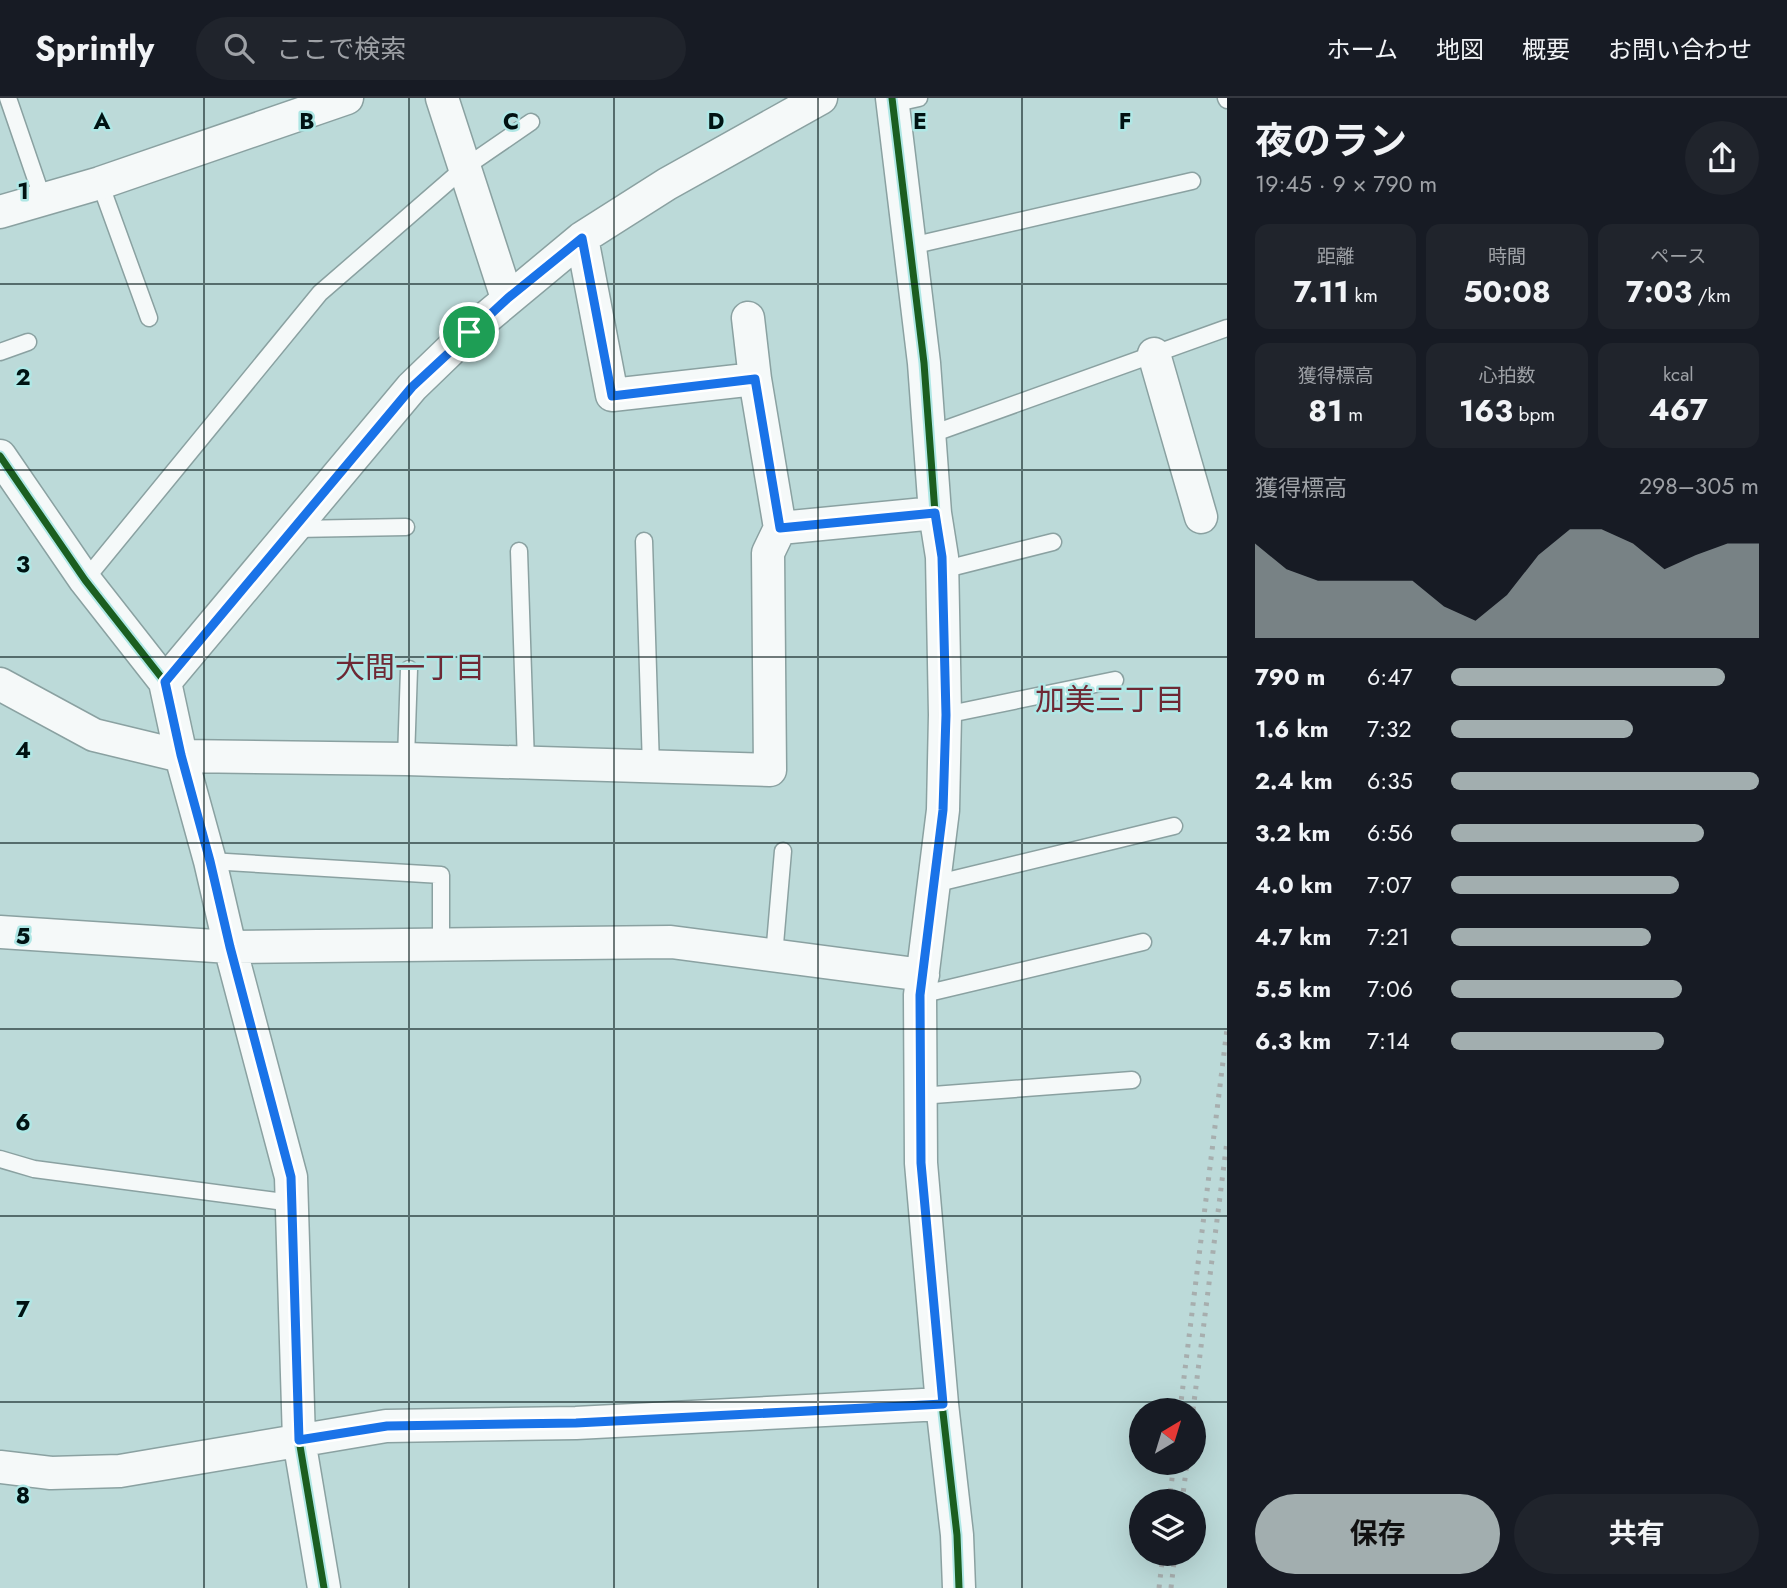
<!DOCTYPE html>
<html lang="ja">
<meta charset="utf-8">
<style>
body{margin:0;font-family:Jost,"Noto Sans JP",sans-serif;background:#20242c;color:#f1f3f6;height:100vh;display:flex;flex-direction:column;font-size:26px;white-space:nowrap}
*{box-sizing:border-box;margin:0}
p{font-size:23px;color:#9ea1a6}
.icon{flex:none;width:38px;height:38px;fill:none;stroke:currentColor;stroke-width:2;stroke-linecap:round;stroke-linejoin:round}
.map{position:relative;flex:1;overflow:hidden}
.panel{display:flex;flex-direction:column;background:#171b24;width:560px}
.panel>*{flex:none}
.needle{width:46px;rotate:38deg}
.tools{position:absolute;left:1129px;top:1300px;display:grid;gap:14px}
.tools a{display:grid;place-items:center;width:77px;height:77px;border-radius:50%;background:#171b24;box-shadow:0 7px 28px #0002;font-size:35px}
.pin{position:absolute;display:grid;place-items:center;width:60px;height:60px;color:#fff;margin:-30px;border:4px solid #fff;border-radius:50%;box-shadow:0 2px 7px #0007}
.round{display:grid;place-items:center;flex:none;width:74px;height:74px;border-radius:37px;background:#20242c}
.headline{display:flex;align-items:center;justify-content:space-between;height:119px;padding:0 28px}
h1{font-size:38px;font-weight:700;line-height:52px}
.figures{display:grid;grid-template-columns:repeat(3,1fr);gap:10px;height:119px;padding:7px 28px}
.figures div{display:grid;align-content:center;border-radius:14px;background:#20242c;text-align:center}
.figures b{font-size:30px;font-weight:700}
.figures small{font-size:19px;font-weight:400}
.figures p{font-size:19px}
.chart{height:196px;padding:14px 28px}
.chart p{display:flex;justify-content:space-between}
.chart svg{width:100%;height:126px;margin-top:7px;fill:#a2aeaf;opacity:.7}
.action{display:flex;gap:14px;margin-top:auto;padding:14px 28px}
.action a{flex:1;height:80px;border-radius:42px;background:#a2aeaf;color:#111;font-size:28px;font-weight:700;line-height:80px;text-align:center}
.action a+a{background:#20242c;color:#f1f3f6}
ul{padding:0 28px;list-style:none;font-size:23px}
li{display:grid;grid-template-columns:112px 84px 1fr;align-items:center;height:52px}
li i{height:18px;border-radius:9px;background:#a2aeaf}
header{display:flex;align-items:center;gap:42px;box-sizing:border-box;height:98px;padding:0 35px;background:#171b24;border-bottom:2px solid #363941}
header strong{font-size:33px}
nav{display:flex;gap:38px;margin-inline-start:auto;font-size:24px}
.search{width:490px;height:63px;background:#20242c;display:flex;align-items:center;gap:18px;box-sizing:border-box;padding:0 24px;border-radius:38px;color:#9ea1a6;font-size:26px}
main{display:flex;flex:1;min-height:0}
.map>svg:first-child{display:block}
</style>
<header>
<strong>Sprintly</strong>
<div class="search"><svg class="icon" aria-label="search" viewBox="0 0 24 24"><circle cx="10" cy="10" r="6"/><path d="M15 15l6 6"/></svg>ここで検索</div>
<nav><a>ホーム</a><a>地図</a><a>概要</a><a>お問い合わせ</a></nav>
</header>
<main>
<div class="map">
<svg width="1227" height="1490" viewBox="0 0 1227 1490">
<rect width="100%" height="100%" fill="#bcdad9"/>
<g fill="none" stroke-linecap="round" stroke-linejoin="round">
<g stroke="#8aa1a1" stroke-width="19">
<path id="lane" d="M8,0L43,102
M1226,0L1227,2
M892,6L919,0
M100,85L149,220
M911,148L1192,83
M0,254L28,244
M929,337L1227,230
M295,431L406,429
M644,443L651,669
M519,453L526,665
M942,472L1053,444
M85,482L320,195L464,70L531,24
M945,617L1115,582
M406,661L409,571
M210,763L441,777V846
M934,786L1174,728
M774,858L783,753
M920,897L1143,844
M920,998L1132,982
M0,1061L34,1071L292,1105"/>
</g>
<g stroke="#8aa1a1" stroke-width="35">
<path id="street" d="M442,0L507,200
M892,0L924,265L935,415L942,459L945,617L943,712L920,897L921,1065L942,1306L957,1437L959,1490
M0,114L100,85L347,0
M582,140L612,297L755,281L748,220
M1154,256L1201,419
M755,281L780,430
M0,358L85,482L165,584L181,658L210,763L230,849L291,1079L299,1342L324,1490
M165,584L412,289L469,234L582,140L667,86L821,0
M0,586L94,637L181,658L406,661L770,672L768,455L780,430L935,415
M0,834L230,849L671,844L923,877
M0,1369L51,1375L120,1373L386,1328L576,1325L942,1306"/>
</g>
<use href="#lane" stroke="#f5f9f9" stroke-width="16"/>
<use href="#street" stroke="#f5f9f9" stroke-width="32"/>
<path stroke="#a7aeae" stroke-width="5" stroke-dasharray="3.5 7" stroke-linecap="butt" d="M1180,1312L1227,931
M1193,1312L1227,1043
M1169,1404L1174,1365
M1182,1404L1187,1365
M1159,1490L1163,1456
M1171,1490L1175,1456"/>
<g stroke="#afe7e5" stroke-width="11">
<path id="cycleway" d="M892,0L924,265L935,415L942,459L945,617L943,712L920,897L921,1065L942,1306L957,1437L959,1490
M0,358L85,482L165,584L181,658L210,763L230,849L291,1079L299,1342L324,1490"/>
</g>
<use href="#cycleway" stroke="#1b5e20" stroke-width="7"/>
</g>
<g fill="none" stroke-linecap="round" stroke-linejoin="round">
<g stroke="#fff" stroke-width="14">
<path id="route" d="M582,140L612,298L755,281L780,430L935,415L942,459L946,617L943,712L920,897L921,1065L943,1306L576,1325L387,1328L299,1342L291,1079L230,849L210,763L181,657L165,584L412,289L508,200Z"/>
</g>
<use href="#route" stroke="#1a73e8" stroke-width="9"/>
</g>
<path fill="none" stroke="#001313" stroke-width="2" stroke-opacity="0.55" d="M204,0V1490M409,0V1490M614,0V1490M818,0V1490M1022,0V1490M0,186H1227M0,372H1227M0,559H1227M0,745H1227M0,931H1227M0,1118H1227M0,1304H1227"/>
<g text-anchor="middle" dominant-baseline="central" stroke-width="5" stroke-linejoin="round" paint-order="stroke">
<g font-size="30" fill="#6e2834" stroke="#afe7e5">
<text x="410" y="569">大間一丁目</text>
<text x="1110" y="601">加美三丁目</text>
</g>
</g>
<g font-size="23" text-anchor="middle" font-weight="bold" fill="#001313" stroke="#afe7e5" stroke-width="5" stroke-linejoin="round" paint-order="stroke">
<text x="102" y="31">A</text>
<text x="307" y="31">B</text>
<text x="511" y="31">C</text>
<text x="716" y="31">D</text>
<text x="920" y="31">E</text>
<text x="1125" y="31">F</text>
<text x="23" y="101">1</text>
<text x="23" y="287">2</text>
<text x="23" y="474">3</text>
<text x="23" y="660">4</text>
<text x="23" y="846">5</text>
<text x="23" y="1032">6</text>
<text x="23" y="1219">7</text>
<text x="23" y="1405">8</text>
</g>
</svg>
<div class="tools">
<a><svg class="needle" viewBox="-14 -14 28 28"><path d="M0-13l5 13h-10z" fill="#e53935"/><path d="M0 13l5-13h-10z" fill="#9ea1a6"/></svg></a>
<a><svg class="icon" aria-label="layers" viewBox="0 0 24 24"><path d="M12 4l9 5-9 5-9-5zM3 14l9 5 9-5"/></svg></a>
</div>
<div class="pin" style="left:469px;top:234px;background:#1e9e55"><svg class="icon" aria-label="arrive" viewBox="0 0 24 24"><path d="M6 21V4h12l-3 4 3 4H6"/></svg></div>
</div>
<section class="panel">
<div class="headline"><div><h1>夜のラン</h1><p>19:45 · 9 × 790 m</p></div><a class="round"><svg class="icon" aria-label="share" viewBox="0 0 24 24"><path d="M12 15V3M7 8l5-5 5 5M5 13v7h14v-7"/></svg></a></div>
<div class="figures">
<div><p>距離</p><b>7.11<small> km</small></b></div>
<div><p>時間</p><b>50:08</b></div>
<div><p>ペース</p><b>7:03<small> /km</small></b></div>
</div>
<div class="figures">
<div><p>獲得標高</p><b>81<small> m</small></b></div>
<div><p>心拍数</p><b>163<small> bpm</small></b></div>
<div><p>kcal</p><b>467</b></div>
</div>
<div class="chart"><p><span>獲得標高</span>298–305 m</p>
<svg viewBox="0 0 160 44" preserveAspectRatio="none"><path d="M0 44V11L10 20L20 24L30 24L40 24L50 24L60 33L70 38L80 29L90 15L100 6L110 6L120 11L130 20L140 15L150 11L160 11V44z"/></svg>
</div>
<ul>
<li><b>790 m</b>6:47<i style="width:89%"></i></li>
<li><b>1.6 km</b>7:32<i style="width:59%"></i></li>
<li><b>2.4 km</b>6:35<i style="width:100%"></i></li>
<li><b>3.2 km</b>6:56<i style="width:82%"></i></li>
<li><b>4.0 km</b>7:07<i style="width:74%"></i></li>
<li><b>4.7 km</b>7:21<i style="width:65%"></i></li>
<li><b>5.5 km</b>7:06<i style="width:75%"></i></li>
<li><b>6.3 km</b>7:14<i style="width:69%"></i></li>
</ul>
<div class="action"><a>保存</a><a>共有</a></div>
</section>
</main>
